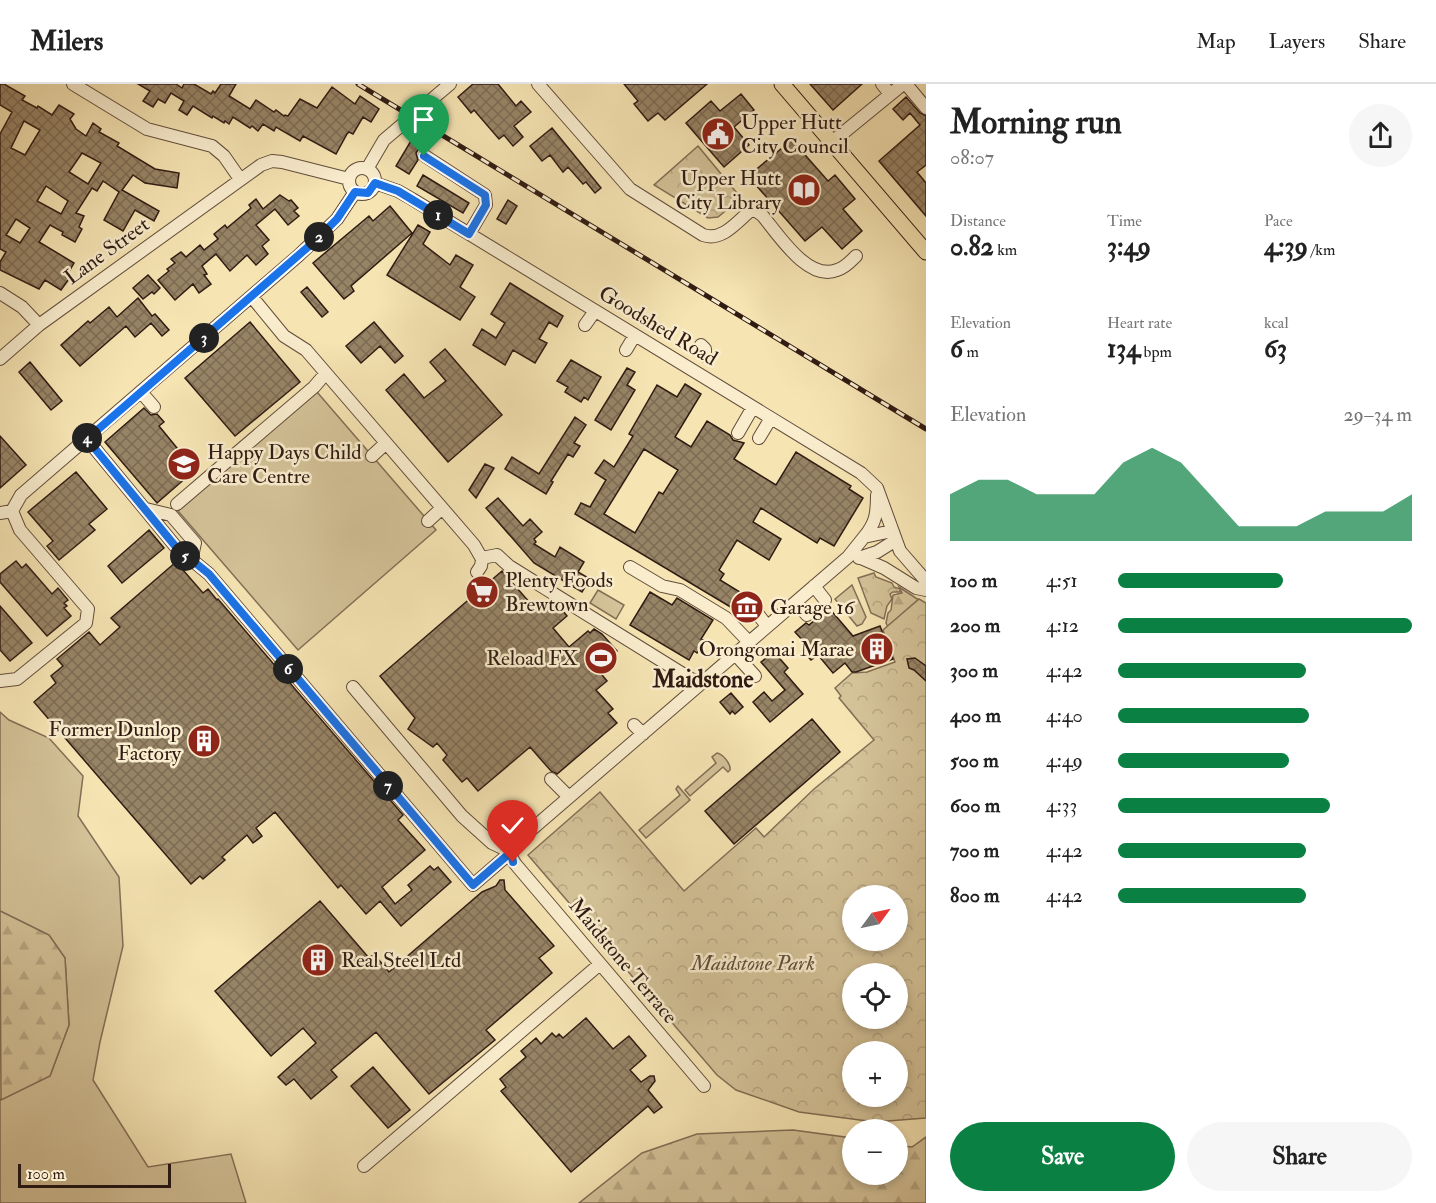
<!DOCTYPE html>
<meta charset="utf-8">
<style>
body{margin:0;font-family:"IM FELL Double Pica",serif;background:#f6f6f6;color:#222;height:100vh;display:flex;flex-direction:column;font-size:22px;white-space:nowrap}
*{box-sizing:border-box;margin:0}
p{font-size:20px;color:#767676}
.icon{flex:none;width:33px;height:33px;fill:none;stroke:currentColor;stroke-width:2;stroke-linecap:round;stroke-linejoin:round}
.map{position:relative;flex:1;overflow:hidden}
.sheet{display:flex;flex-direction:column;background:#fff;width:510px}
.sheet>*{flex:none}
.needle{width:39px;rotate:57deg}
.buttons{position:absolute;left:842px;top:801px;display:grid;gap:12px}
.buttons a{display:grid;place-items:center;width:66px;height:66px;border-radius:50%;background:#fff;box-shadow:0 3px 9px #0003;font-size:30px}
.scale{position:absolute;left:18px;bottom:15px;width:153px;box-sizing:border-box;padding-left:6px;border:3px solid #301b13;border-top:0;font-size:16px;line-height:21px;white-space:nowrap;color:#301b13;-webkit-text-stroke:4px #f9edce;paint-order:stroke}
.pin{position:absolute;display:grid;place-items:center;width:51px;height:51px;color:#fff;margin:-62px -26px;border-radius:50% 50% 50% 0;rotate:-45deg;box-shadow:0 0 6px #0007}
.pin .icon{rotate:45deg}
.km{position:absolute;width:30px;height:30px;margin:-15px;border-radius:50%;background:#222;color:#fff;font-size:16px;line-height:30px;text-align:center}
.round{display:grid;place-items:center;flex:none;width:63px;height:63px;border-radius:32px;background:#f6f6f6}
.headline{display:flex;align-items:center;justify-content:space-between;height:102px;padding:0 24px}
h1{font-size:33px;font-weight:800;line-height:45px}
.metrics{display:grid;grid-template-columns:repeat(3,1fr);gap:9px;height:102px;padding:6px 24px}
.metrics div{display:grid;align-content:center}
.metrics b{font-size:26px;font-weight:800}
.metrics small{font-size:16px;font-weight:400}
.metrics p{font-size:16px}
.chart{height:168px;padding:12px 24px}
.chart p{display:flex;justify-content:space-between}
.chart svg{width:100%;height:108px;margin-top:6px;fill:#0b8043;opacity:.7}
.cta{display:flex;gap:12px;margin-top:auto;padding:12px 24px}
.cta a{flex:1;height:69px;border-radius:36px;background:#0b8043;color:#fff;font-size:24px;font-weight:800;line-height:69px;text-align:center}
.cta a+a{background:#f6f6f6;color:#222}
ul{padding:0 24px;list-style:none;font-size:20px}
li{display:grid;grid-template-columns:96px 72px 1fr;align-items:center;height:45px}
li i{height:15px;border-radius:8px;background:#0b8043}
header{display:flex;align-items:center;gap:36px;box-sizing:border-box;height:84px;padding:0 30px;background:#fff;border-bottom:2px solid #e0e0e0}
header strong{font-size:28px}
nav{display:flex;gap:33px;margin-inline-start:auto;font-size:21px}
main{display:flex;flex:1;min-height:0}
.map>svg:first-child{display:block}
</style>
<header>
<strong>Milers</strong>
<nav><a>Map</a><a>Layers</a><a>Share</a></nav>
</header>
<main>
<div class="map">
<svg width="926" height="1119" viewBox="0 0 926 1119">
<defs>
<pattern id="forest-firs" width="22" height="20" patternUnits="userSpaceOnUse" patternTransform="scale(1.5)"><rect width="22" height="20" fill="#d4c298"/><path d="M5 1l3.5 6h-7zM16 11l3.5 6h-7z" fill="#b6a682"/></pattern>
<pattern id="park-crowns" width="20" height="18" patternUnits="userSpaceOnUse" patternTransform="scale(1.5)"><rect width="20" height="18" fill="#d4c298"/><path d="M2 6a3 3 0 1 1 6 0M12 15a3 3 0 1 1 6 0" fill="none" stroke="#b6a682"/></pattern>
<pattern id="building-cross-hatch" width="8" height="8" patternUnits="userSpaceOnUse" patternTransform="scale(1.5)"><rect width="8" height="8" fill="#978466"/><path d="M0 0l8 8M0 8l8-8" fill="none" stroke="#7c6b53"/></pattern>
</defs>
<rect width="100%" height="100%" fill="#f6e4b3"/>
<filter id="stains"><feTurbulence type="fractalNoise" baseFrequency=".00333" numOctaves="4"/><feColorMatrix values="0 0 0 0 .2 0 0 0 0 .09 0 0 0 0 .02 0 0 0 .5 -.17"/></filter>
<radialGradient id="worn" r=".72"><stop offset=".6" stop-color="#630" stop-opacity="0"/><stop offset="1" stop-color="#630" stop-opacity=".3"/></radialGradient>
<path fill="#d4c298" stroke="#826e56" stroke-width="1.5" d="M317,308L436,446L298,566L178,427Z
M852,501L866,533L862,540L857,542L835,515Z
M598,506L624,521L616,535L590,519Z
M0,628L9,636L49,654L83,692L78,732L119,793L123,862L100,958L93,996L148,1083L231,1070L246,1119H0V1015L50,992L69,941L65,874L49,851L0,827Z
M717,669C723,670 731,680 730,686L728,688L723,683L690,712L685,706L716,679L712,673Z
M678,702L690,716L646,754L639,746L680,711L676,705Z"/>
<path fill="url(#forest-firs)" stroke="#826e56" stroke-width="1.5" d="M899,503L925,520L888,543L886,539L888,529L891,526L893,511L902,509Z
M0,827L49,851L65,874L69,941L50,992L1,1016Z
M793,1046L852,1054V1090H897V1061L912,1063L926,1053V1119H579L642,1069L697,1050Z"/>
<path fill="url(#park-crowns)" stroke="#826e56" stroke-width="1.5" fill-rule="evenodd" d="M698,62L741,114L718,133L708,134L654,101Z
M874,489L876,493L892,499L894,503L900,505V508H893L890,510L892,515L887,522L884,535L871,529L858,494Z
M919,515L926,519V1034L875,1038L799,1028L736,1006L717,991L528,771L600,708L684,807L756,744L764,753L814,705L874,656L839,614L841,612L835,604L852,589L867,588L895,578L883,546ZM852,812H897V856H852ZM852,890H897V934H852ZM852,968H897V1012H852Z"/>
<path fill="url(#building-cross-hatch)" stroke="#301b13" stroke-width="1.5" fill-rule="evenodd" d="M0,0H4L25,12L22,16L37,24L38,22L52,31L59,21L74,30L70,35L76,45L86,52L93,39L101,45L99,48L119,59L117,62L155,85L179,89L177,104L145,99L133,91L122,106L159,127L154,137L135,126L123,147L104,136L119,108L103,97L97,107L92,104L76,129L84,132L79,143L82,145L75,158L62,151L63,148L50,141L39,158L74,179L66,193L69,195L61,206L45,196L39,205L0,186V178L6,168L0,165V50L12,28L0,21ZM24,37L40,46L25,71L11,64ZM82,69L101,79L88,100L69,88ZM46,102L68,117L61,130L37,117ZM16,135L30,144L20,159L6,151Z
M138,0H176L182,4L184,0H194L211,10L213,7L215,9L221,0H236L229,12L250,25L256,16L274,28L276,26L284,32L285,31L288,32L300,15L317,24L332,3L355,20L360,12L379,25L371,38L363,33L353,50L349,48L347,50L336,70L303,52L300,57L276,43L274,47L263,40L258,47L252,42L250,44L233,33L229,40L225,37L224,39L213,32L212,34L193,22L187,31L179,26L184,17L171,9L165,19L158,15L153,23L143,17L150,7Z
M473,0H498L516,22L521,17L531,28L514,42L523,53L513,62L504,51L499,55L474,26L471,29L458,13Z
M624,0H707L665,36L658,29L648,37L634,20L638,17Z
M810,0H862L833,26Z
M741,10L754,26L734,43L749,61L724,83L686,39L711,17L720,27Z
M906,13L920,29L926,32V81L917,88L926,99V132L879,77L920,41L910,29L903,36L893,25Z
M552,44L601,104L595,109L586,98L583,100L568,83L563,88L550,71L542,77L530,62Z
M415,50L424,56L416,69L418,76L409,90L396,82Z
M792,56L828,97L835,91L855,115L843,125L862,147L842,165L822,143L805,157L748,92Z
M423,91L469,119L463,129L417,102Z
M280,111L289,117L291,116L298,124L294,127L299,132L288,141L275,125L256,141L269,156L262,162L268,170L256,181L247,171L230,187L216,170L202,182L207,190L204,191L211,200L199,209L193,200L175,216L158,196L169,187L167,185L175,179L171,175L181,168L186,173L200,161L204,166L218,155L214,150L225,141L227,144L251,124L249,121L256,115L263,125Z
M508,116L517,122L506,140L497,135Z
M390,122L412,149L351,202L354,207L344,215L313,179L369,132L373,137Z
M418,141L430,148L423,160L450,181L456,171L473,181L460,203L475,213L460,236L387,191Z
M148,191L160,204L154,210L152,208L143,215L133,204Z
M510,199L563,232L557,243L549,238L539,255L547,259L535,279L513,266L505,281L473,261L482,245L496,254L505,239L491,230Z
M307,203L328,228L322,233L301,208Z
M138,214L152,232L155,230L169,246L162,252L151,239L135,253L126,242L80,282L61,261L88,237L90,239L109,223L117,233Z
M250,238L300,298L235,352L185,294Z
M374,238L403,272L395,279L380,262L361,279L346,262Z
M445,265L502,331L448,378L386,306L404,290L424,314L446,297L430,278Z
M571,276L601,293L588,316L584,313L581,318L565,308L568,303L557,297Z
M30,278L62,317L51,326L19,288Z
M627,284L635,288L627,301L635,306L611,346L595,336Z
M685,300L701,310L675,353L691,363L707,337L730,351L733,356L744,359L734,375L776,401L796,368L851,402L849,405L863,414L834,462L820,454L817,459L761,424L753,438L781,455L769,476L737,456L719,486L724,490L720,496L753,516L747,521L744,531L575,430L581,419L590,423L606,396L595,389L604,376L614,383L633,352L629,350L657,301L677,313ZM644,365L678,386L663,410L659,408L635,449L604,430Z
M144,324L151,331L157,330L164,338L159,342L195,386L157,419L105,358Z
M575,333L586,341L574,359L580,362L573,373L568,370L551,397L553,398L546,410L505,385L512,373L539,390Z
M0,352L26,381L0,404Z
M485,380L494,384L476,414L469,406Z
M76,388L107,425L89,440L95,446L59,476L47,462L53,457L28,428Z
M498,414L523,442L530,435L542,448L534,455L536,458L534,460L555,473L560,463L584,478L578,488L590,495L582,508L534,479L486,424Z
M149,446L164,464L122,499L108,482Z
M16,477L22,484L26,480L52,510L58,504L68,516L64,519L67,522L64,524L71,532L47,552L0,498V490Z
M176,478L203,509L208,505L217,516L218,515L403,731L398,736L425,766L382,803L395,820L412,806L408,801L430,782L434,786L438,783L451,798L401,842L380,817L366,830L341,801L338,804L275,728L256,744L262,752L253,759L247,751L222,773L225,776L203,795L200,792L191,800L34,618L56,599L51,592L63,582L57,575L89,548L100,561L120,543L111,534Z
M502,487L538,528L550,517L560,523L567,532L553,544L569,563L588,547L590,549L594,545L602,550L617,567L597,585L607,597L596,606L613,625L608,629L617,639L557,690L551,687L530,663L478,707L467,694L462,698L443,676L447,671L437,659L433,663L408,645L415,634L380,592Z
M650,508L672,521L677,514L713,536L701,555L705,556L697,569L694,567L689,576L630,541Z
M0,522L32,559L10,577L0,566Z
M829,524L853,552L880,542L893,575L856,588H852L845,579L833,589L818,571L811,576L802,566L807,561L795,548L806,539L809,541Z
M774,568L788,584L784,588L803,610L770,638L753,618L764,608L772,617L785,606L761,578Z
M915,574L926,582V597L914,586L909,584L907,575Z
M731,609L743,623L735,630L732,627L730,630L720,618Z
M812,635L840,668L734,760L705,727Z
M500,796H504L505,806L554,862L539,874L552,889L486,946L495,956L429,1010L376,948L331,986L337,993L311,1015L294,995L286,1001L278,993L316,959L303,944L271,972L215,907L320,817L369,874L374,870L389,888L482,808L496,802Z
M586,934L613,965L629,952L646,972L630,986L641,998L650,992H654L655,997L648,1006L662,1023L654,1029L648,1022L571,1088L501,1007L506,1003L500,995L526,973L521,967L536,954L541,960L552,949L556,953L559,950L563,954Z
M373,983L410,1026L388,1044L351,1002Z"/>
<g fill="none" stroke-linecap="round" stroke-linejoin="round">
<g stroke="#624d3b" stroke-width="14">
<path id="minor" d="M73,0L147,45L212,62L224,72L240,95
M538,0L630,105L703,151C722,158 738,137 751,126H755L762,131C778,150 808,198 837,186C845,184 851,177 856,172
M882,0L890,10
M906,0L926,24
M832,58L903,0
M425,72L485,111L486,121L469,150
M349 97a13 13 0 1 1 26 0a13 13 0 1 1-26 0Z
M367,85L384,56L450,0
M375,99L398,107L412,115L861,389L877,404L900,467L926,497
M0,209L22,223L39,241
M252,213L284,252L306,266L474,461L482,475L481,482L477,488
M585,241L595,227
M701,261L705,265V272
M626,266L635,251
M0,275L39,241L261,81L272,77L282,78L349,95
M141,308L154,323
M738,349L753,323
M759,354L771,334
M87,355L176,463L209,490L473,801L511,768L492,759L462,732L353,603
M372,372L386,359
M177,420L314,303L326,289
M146,425L171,431L195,459L193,468L189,470L182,469
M0,429L12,427L21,411L298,172L337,135L355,108
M428,437L442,424
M864,453C876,439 877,429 877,411
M482,474L497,471L509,482L691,595L702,599
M859,474L877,468L896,456
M861,474L884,484L916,504L926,506
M630,483L662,502L680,506L726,534L749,558
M814,502L825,516
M796,518L807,531
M754,525L767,542
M735,570L755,592
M0,597L17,595L86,539L88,525L20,446L12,427
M634,641L643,650
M551,695L569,713
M704,1002L517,782C510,774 509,766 517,758L848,473L864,453L892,447
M364,1082L600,880"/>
</g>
<g stroke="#301b13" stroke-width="17">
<path id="major" d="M782,0L926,168"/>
</g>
<use href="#minor" stroke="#f9edce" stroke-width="12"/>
<use href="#major" stroke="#f6e4b3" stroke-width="15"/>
<g stroke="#301b13" stroke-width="5">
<path id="rail" d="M358,0L926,345"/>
</g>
<use href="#rail" stroke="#f9edce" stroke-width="3" stroke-dasharray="9" stroke-linecap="butt"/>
</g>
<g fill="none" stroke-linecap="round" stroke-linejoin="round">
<g stroke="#fff" stroke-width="12">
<path id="route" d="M424,72L485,111L486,121L469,150L398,107L375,99L368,109L355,108L337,135L316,156L87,355L176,463L209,490L473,801L511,768L513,778"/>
</g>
<use href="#route" stroke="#1a73e8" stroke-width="8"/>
</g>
<defs>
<g id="civic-disc" transform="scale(1.725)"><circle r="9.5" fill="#8f2418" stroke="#f9edce"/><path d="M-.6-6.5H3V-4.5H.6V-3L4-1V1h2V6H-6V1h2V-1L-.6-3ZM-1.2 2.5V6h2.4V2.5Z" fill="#fff"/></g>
<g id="library-disc" transform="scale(1.725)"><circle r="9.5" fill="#8f2418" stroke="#f9edce"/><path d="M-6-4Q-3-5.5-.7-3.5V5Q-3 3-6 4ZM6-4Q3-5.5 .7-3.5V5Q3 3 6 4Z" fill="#fff"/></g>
<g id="school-disc" transform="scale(1.725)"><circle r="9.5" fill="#8f2418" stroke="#f9edce"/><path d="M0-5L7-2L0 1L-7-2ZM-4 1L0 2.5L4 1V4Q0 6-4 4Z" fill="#fff"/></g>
<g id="supermarket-disc" transform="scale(1.725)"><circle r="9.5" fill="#8f2418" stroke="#f9edce"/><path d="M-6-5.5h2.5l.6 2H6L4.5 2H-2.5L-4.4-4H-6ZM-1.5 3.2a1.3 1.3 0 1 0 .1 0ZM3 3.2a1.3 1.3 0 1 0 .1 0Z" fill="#fff"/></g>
<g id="museum-disc" transform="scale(1.725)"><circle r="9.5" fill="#8f2418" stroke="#f9edce"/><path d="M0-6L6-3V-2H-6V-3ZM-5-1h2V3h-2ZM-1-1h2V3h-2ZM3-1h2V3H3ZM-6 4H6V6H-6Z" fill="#fff"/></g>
<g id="building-disc" transform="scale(1.725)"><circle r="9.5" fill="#8f2418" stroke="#f9edce"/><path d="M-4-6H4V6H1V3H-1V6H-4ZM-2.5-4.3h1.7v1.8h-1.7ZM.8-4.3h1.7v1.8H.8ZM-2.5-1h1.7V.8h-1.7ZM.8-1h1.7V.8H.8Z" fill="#fff"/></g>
<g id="stadium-disc" transform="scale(1.725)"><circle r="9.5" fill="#8f2418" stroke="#f9edce"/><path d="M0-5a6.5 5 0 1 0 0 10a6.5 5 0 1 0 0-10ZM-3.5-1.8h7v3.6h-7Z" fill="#fff"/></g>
</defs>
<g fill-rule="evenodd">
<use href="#civic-disc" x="718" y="50"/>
<use href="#library-disc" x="804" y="106"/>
<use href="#school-disc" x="184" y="380"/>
<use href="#supermarket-disc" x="482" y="508"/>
<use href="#museum-disc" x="747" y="523"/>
<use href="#building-disc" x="877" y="565"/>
<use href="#stadium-disc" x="601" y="574"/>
<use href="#building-disc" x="204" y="657"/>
<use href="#building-disc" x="318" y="876"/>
</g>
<g text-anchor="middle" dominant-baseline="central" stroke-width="5" stroke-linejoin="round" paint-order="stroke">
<g font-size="21" fill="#301b13" stroke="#f9edce" text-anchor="start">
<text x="741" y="38">Upper Hutt<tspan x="741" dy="24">City Council</tspan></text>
<text x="781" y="94" text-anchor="end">Upper Hutt<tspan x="781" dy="24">City Library</tspan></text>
<text x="207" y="368">Happy Days Child<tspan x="207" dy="24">Care Centre</tspan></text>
<text x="505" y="496">Plenty Foods<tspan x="505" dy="24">Brewtown</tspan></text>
<text x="770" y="523">Garage 16</text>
<text x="854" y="565" text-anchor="end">Orongomai Marae</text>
<text x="578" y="574" text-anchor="end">Reload FX</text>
<text x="181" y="645" text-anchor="end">Former Dunlop<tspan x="181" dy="24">Factory</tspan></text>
<text x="341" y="876">Real Steel Ltd</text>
</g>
<g font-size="21" fill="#301b13" stroke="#f9edce">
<text transform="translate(107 167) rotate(-36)">Lane Street</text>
<text transform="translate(658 242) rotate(31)">Goodshed Road</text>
<text transform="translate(623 877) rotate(50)">Maidstone Terrace</text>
</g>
<g font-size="21" font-style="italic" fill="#614d3b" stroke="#f9edce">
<text x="753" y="879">Maidstone Park</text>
</g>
<g font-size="24" font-weight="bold" fill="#301b13" stroke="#f9edce">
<text x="703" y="595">Maidstone</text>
</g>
</g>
<rect width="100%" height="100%" filter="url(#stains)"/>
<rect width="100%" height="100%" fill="url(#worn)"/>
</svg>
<div class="buttons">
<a><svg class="needle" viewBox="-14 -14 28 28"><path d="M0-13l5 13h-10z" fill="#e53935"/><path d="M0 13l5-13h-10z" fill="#767676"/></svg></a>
<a><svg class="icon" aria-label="locate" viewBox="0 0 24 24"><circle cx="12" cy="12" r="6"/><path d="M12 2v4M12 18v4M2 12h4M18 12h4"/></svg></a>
<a>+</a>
<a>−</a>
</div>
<div class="scale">100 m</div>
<div class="pin" style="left:424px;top:72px;background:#1e9e55"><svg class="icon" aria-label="arrive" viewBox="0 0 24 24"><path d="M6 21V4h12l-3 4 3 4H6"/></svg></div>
<div class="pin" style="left:513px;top:778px;background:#d93025"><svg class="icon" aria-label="check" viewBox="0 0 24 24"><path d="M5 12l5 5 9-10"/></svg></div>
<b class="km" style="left:438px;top:131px">1</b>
<b class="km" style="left:319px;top:153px">2</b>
<b class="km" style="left:204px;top:254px">3</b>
<b class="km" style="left:87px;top:354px">4</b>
<b class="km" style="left:185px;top:472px">5</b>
<b class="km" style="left:288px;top:585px">6</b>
<b class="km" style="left:388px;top:702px">7</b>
</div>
<section class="sheet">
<div class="headline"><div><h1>Morning run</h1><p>08:07</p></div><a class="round"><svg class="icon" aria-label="share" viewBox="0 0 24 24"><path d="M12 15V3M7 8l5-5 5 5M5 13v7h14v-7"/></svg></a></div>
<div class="metrics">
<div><p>Distance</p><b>0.82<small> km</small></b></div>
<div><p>Time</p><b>3:49</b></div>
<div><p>Pace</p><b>4:39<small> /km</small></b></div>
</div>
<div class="metrics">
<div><p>Elevation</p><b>6<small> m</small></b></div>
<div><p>Heart rate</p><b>134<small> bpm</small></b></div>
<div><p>kcal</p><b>63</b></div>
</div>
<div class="chart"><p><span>Elevation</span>29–34 m</p>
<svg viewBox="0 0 160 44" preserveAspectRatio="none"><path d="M0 44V25L10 19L20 19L30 25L40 25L50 25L60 12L70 6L80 12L90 25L100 38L110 38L120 38L130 32L140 32L150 32L160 25V44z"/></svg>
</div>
<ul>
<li><b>100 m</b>4:51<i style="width:56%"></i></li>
<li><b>200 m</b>4:12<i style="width:100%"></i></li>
<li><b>300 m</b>4:42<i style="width:64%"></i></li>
<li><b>400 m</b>4:40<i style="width:65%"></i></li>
<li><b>500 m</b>4:49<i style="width:58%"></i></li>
<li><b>600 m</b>4:33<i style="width:72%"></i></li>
<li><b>700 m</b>4:42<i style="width:64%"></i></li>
<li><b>800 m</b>4:42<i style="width:64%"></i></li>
</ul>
<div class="cta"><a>Save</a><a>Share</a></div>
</section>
</main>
